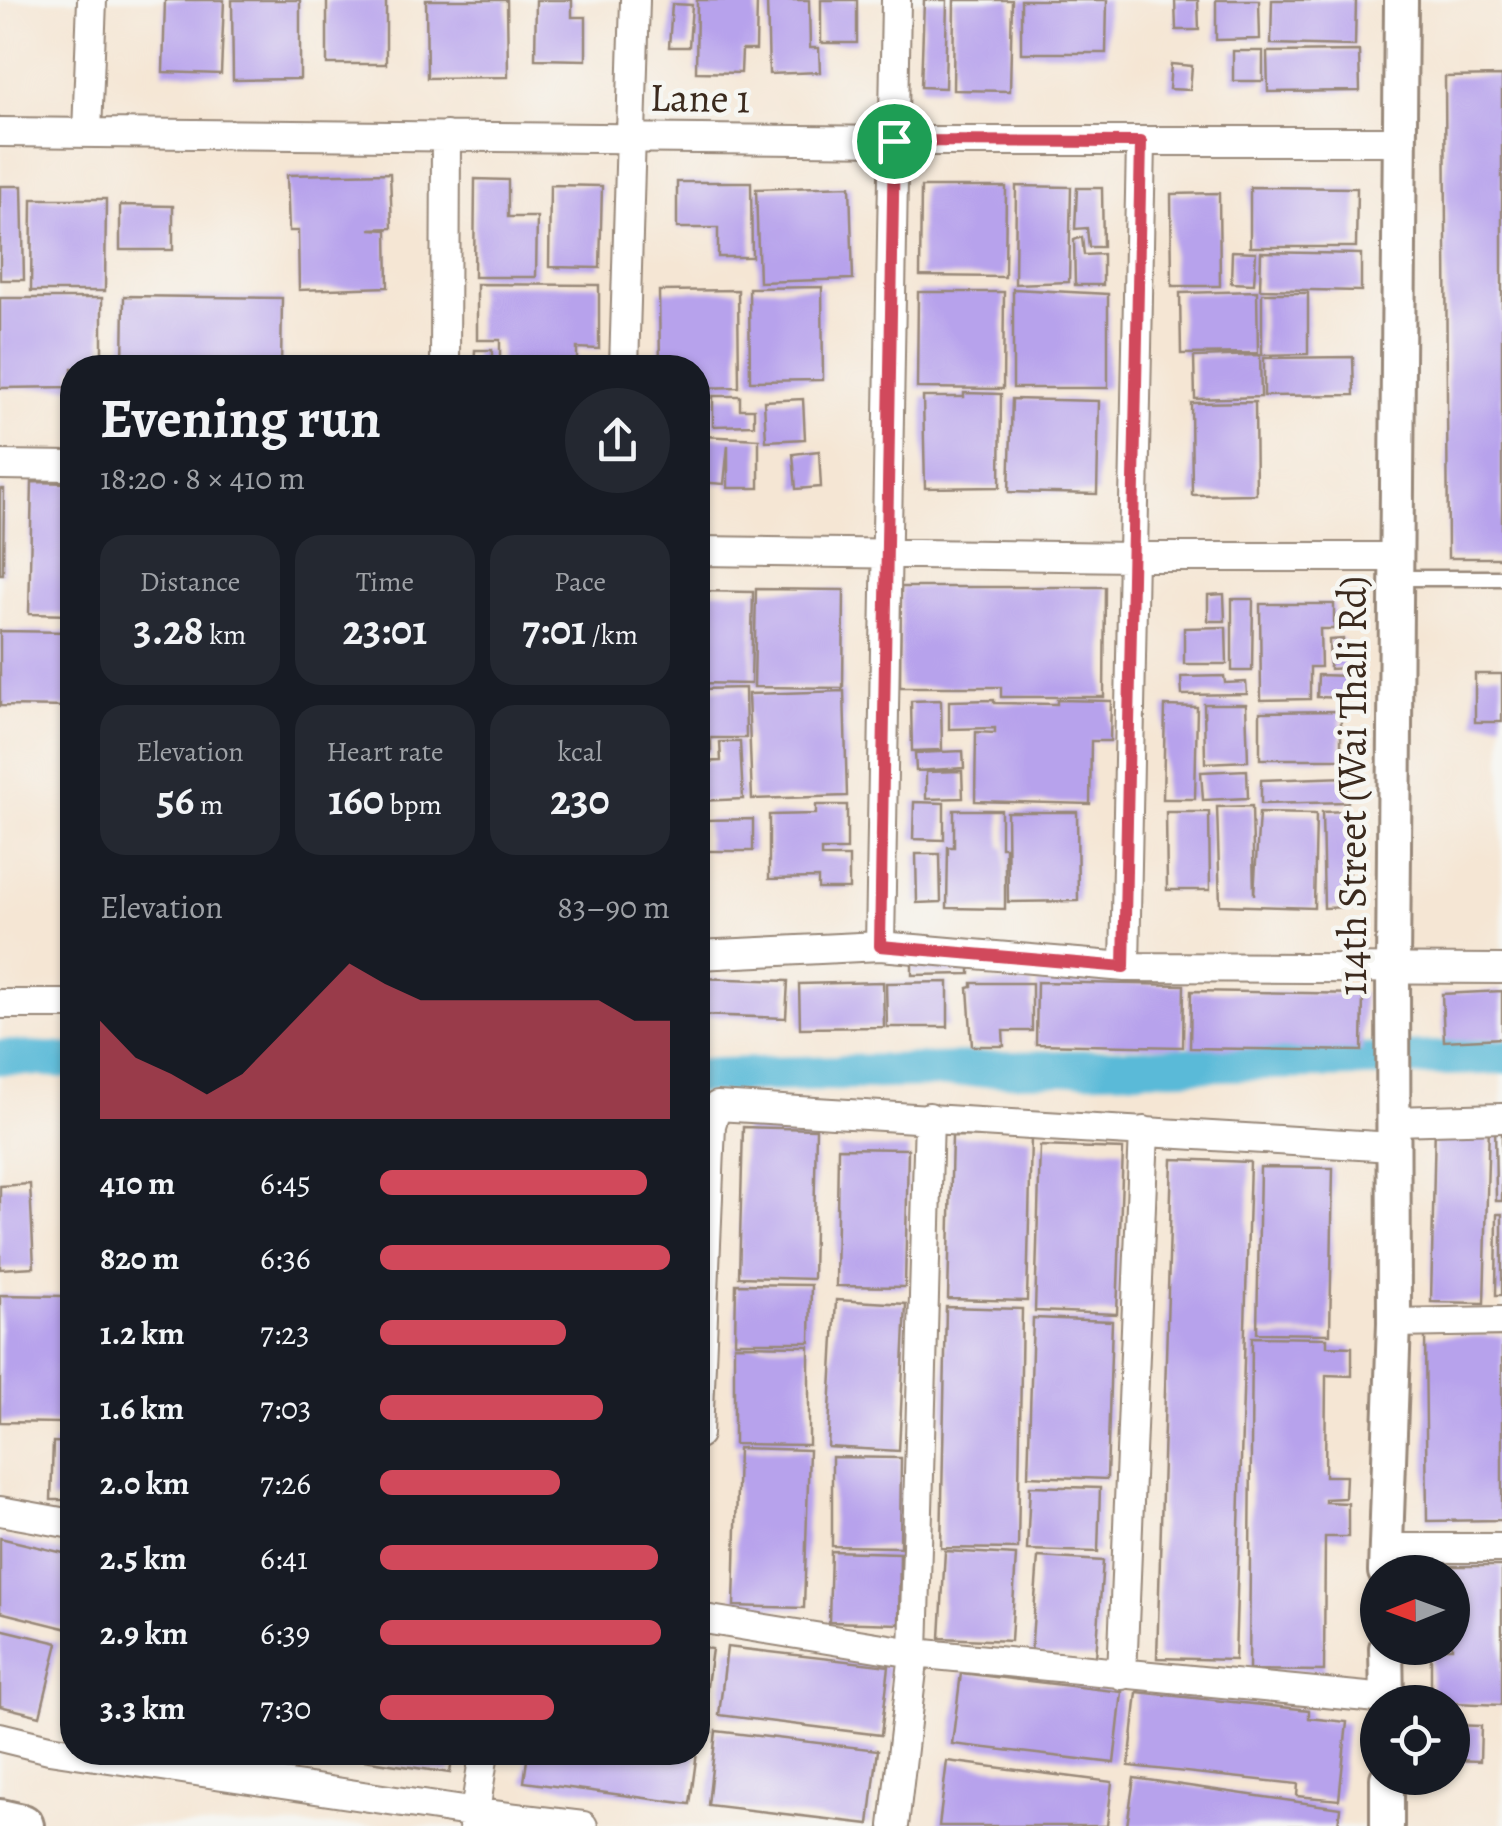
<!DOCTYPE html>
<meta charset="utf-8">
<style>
body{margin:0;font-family:Alegreya,serif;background:#242831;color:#f1f3f6;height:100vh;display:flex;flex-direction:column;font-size:38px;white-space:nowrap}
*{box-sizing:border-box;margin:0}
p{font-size:32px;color:#9ea1a6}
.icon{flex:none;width:55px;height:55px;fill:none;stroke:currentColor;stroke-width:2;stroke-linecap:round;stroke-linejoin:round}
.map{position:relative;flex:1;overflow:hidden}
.panel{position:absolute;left:60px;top:355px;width:650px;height:1410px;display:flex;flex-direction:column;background:#171b24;border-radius:40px;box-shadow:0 2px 8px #0004}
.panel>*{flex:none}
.needle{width:65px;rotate:269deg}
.tools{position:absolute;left:1360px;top:1555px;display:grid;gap:20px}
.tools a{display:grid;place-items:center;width:110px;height:110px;border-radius:50%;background:#171b24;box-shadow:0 2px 8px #0004;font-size:50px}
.pin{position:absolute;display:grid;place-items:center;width:85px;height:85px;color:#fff;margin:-42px;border:5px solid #fff;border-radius:50%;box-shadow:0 2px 10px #0007}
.round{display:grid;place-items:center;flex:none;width:105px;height:105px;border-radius:52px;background:#242831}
.overview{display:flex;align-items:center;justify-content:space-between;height:170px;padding:0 40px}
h1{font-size:55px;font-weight:700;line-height:75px}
.metrics{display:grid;grid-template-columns:repeat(3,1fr);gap:15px;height:170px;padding:10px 40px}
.metrics div{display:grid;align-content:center;border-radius:25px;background:#242831;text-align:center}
.metrics b{font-size:42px;font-weight:700}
.metrics small{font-size:28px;font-weight:400}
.metrics p{font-size:28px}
.chart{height:280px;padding:20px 40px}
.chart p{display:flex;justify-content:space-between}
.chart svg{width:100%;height:180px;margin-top:10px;fill:#d1495b;opacity:.7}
ul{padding:0 40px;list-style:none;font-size:32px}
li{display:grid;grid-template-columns:160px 120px 1fr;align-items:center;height:75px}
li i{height:25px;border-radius:12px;background:#d1495b}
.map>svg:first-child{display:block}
</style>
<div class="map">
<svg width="1502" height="1826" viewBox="0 0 1502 1826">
<rect width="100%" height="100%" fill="#f6f6f2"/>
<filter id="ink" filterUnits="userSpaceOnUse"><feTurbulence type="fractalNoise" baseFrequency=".01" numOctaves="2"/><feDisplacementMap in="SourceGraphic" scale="20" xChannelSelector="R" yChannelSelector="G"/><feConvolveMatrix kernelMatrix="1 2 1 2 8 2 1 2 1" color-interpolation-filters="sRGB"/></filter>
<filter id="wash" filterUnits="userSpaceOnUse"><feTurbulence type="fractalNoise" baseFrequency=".0048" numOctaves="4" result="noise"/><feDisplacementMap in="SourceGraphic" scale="40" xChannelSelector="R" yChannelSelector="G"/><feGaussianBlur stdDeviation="2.25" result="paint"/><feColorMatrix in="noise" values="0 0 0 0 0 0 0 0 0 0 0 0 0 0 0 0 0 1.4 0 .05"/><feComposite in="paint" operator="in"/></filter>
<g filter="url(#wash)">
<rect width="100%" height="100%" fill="#f5e6d4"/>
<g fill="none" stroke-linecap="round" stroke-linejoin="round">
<path stroke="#5abad8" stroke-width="35" d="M0,1057L72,1061
M698,1076L1502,1057"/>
</g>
<g id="blocks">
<path fill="#b7a2ec" d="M165,0H224L221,74L163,72Z
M232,0H300V79L233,80Z
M327,0H386V64H327Z
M426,0H507L508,77L427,78Z
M536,0H572V17H586V60L535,59Z
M697,0H757L756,50H742L741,73L696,72Z
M767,0H809L810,48H819L820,72L769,74Z
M821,0H857V43H821Z
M924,0H947L945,88L921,87Z
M954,0H1012L1010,91L953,90Z
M1021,0H1107L1106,53H1021Z
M1175,0H1198L1199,30H1176Z
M1216,0H1259L1260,39L1216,40Z
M1272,0H1356L1355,46L1271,44Z
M672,4L692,5L689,47H669Z
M1233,51H1263V81H1233Z
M1359,51L1360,91L1268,92L1267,52Z
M1171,64L1192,66L1190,90L1169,89Z
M1502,76V558H1448L1445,77Z
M390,173L392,228L370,229L387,230L388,287L299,290L298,231H289L287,175Z
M475,179L508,180V217H537L536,277H474Z
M677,182H751L752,257H718V228H677Z
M550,185L602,186L600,268L549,267Z
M0,186H22L24,280H0Z
M850,186L853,279L759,282L756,189Z
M1016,186L1071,187L1069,282L1015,284Z
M921,187H1006L1005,277L920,276Z
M1250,187L1357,188L1356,247H1250Z
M1077,188H1102L1103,247H1089L1087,228L1075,229Z
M1219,193L1220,286H1172L1171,194Z
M32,199H106L105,291H31Z
M120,205L173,206V250H120Z
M1082,237L1084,255L1103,254V285H1075L1074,240Z
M1232,251L1256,252L1254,284L1231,283Z
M1261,252L1361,254V291L1260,289Z
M477,284L599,285V349L577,348V368H500V340H477Z
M822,287L823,380L750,381L749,288Z
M1013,289L1108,294V388H1013Z
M738,290L739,387L698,388V368H660L659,291Z
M1257,291L1258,353L1181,354L1180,293Z
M918,292H1004L1003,389L917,388Z
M1262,293H1308V354L1262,355Z
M124,296L282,298L281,368H123Z
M0,298H102V368H72V387L0,388Z
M475,350H492V368H474Z
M1260,355L1261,397L1195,399L1194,357Z
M1353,357L1354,395L1264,396V358Z
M964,393L1001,394L1000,487L925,488L923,397H964Z
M713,396H740V409H754V425L713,426Z
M803,399L805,439L766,441L764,401Z
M1012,399L1099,401L1097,494L1009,492Z
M1255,402L1256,494L1192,495L1191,403Z
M702,436L759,439V488H728V445L724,484L699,482Z
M819,451L821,487L796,489L793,454Z
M32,482L72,483V615L29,614Z
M0,489H4L3,574H0Z
M901,587H1105L1104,697H1001V687H900Z
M756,589L844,590L843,688L754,687Z
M698,591L753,592L751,684L698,683Z
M1224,594L1225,621H1208V595Z
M1232,599H1253L1252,671H1232Z
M1260,604H1334V629H1320L1321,667H1310V699L1261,700Z
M1226,627L1227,664H1184V628Z
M0,631L72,632V707L0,706Z
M1343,639L1345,668L1330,669L1329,640Z
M1475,674H1502V722H1475Z
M1318,675L1348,676L1347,698L1317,697Z
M1224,676L1225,683L1246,682L1247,694L1182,695L1181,677Z
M745,688L746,738H711V753H698V689Z
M844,691L847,796L752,799L748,694Z
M941,700L942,750L912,751L911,701Z
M994,700V703L1057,704V700L1111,701L1110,741H1091L1090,804L975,801L976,732L995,733V728L949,729V701Z
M1204,704H1246L1248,761L1205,763Z
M1165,706L1197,707L1195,799H1163Z
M1341,711V759H1260V712Z
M720,742H740L743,799L698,801V762L721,761Z
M963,751L964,768L916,771L915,753Z
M1247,770L1248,798L1203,800L1201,772Z
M962,771L963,798L926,799V772Z
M1347,777L1348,802L1261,804V780Z
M914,802L944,803V840L913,839Z
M816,805H847V850H821V857H849V889H818V878L769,879V815L816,814Z
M1252,806L1254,895L1259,813L1316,814L1314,908L1220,905L1217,807Z
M954,810H1001V847H1005V909L947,908L948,847H954Z
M1348,811L1350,907L1324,908L1322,812Z
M1007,812H1077L1078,901L1008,902Z
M1166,812H1209L1210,890H1167Z
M753,819V851H708L706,820Z
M916,854H940L941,902L917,903Z
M970,958V974L912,975V959Z
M698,978L788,981L786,1018L698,1015Z
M883,982L884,1027L800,1028L799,984Z
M948,982V1027H887L886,983Z
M1037,982L1184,985L1183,1047L1036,1044Z
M972,983H1032V1031H1003L1004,1046H972L968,988L972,987Z
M1191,991L1363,994L1362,1051L1190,1048Z
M1502,991V1038L1444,1041L1442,994Z
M1495,1119H1502V1201H1496Z
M1435,1123L1489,1124L1484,1303L1431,1302Z
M67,1127H72V1180L66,1179Z
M743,1127L816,1129L813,1279L739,1277Z
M952,1136L1031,1137L1027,1301L948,1299Z
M1040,1146L1123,1149L1117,1314L1035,1311Z
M838,1148L908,1149L905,1287L836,1286Z
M1172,1159L1250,1162L1235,1660L1157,1658Z
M1260,1167L1333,1168L1330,1334L1257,1333Z
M30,1184L34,1267L0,1269V1186Z
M1497,1214H1502V1295H1496Z
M736,1284L811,1285L810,1342H735Z
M0,1295L64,1296L62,1423L0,1422Z
M836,1300L906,1304L899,1451L828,1447Z
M946,1307L1022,1309L1018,1549L941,1548Z
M1033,1318L1112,1321L1107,1479L1028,1476Z
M1425,1336H1502V1520L1427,1521Z
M1252,1337L1327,1338V1346L1352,1347V1376L1326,1375L1325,1476H1346L1345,1498L1325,1499V1502L1348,1503V1537H1325L1324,1671L1249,1670Z
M734,1345L809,1346V1445L734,1444Z
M53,1442L72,1443V1500H51Z
M738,1448L809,1450L804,1608L734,1606Z
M832,1457L901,1458L900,1547L832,1546Z
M1030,1486L1100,1488L1098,1552L1027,1550Z
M0,1538L72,1555V1611L68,1629L0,1612Z
M831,1551L900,1553L899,1624L829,1622Z
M945,1551L1016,1555L1011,1641L940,1638Z
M1038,1557L1103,1561L1096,1658L1031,1654Z
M1431,1566H1502V1705L1431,1702V1648H1452V1572H1431Z
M0,1629L58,1643L40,1716L0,1706Z
M698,1647L712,1649L703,1715H698Z
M727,1647L889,1666L881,1735L719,1715Z
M961,1673L1122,1692L1114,1763L952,1744Z
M1137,1692L1309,1710V1718L1347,1722L1339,1800L1297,1796L1298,1784L1129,1766Z
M1452,1725L1481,1726L1480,1761L1452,1760Z
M716,1731L878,1750L869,1824L708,1805Z
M311,1752H453L450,1773Z
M528,1752H697L690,1804L524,1782Z
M947,1761L1112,1782L1107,1826H939Z
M1134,1778L1340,1808L1338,1826H1127Z"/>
</g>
</g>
<g filter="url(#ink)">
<use href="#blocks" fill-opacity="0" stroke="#988879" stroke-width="2.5"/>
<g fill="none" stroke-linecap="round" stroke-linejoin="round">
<g stroke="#988879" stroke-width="19">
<path id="service" d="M1398,578H1502"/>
</g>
<g stroke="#988879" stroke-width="32">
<path id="minor" d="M0,132L894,141H1399
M87,133L92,0
M445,368L446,136
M624,368L635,0
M0,465L72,466
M698,551L1133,557H1396
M880,946L896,0
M698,955L880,946L1125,967L1502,969
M1125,967L1141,142
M0,1004H72
M1394,1121L1502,1118
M1394,1323L1502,1321
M698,1434L711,1125L717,1106L1393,1147
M0,1511L72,1524
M1385,1548H1502
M698,1618L914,1653L1387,1699
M1122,1675L1144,1131
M0,1737L49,1749L476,1813L583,1826
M473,1826L484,1752
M894,1826L914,1653L929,1117"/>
</g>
<g stroke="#988879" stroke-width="38">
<path id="tertiary" d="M1385,1572L1394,1323L1393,970L1401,0
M1386,1648L1387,1702
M1387,1826V1778"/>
</g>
<g stroke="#988879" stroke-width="48">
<path id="primary" d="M0,1821L22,1826"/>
</g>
<use href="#service" stroke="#fff" stroke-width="14"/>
<use href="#minor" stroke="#fff" stroke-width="28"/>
<use href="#tertiary" stroke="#fff" stroke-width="32"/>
<use href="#primary" stroke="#fff" stroke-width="42"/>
</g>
</g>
<g fill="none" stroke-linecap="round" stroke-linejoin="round" filter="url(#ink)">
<g stroke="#fff" stroke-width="20">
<path id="route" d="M894,141L1141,142L1124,967L880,946Z"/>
</g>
<use href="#route" stroke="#d1495b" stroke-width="12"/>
</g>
<g text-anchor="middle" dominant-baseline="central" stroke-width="9" stroke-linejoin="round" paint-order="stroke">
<g font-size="40" fill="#3b2a1e" stroke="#f6f6f2">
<text transform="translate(700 98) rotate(1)">Lane 1</text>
<text transform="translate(1352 786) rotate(-90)">114th Street (Wai Thali Rd)</text>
</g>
</g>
</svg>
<div class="tools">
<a><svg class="needle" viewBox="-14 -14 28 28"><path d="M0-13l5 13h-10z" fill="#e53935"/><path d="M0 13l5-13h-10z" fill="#9ea1a6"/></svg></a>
<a><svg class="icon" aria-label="locate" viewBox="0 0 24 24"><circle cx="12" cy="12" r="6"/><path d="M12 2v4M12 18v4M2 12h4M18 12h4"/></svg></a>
</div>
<div class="pin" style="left:894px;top:141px;background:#1e9e55"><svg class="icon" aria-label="arrive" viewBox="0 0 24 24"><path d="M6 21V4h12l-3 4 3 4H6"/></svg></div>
<section class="panel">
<div class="overview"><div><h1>Evening run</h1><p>18:20 · 8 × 410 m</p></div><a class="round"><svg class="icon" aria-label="share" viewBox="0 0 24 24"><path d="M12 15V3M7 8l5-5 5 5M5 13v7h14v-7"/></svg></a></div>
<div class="metrics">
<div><p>Distance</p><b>3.28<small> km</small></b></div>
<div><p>Time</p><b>23:01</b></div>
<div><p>Pace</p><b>7:01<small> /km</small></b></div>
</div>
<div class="metrics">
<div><p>Elevation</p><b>56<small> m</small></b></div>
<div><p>Heart rate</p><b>160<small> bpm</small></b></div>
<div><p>kcal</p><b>230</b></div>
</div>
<div class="chart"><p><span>Elevation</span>83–90 m</p>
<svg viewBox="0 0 160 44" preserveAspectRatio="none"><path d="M0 44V20L10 29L20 33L30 38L40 33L50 24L60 15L70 6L80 11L90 15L100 15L110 15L120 15L130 15L140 15L150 20L160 20V44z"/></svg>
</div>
<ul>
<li><b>410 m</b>6:45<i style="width:92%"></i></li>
<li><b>820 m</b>6:36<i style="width:100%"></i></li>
<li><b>1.2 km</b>7:23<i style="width:64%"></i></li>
<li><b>1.6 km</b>7:03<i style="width:77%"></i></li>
<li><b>2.0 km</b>7:26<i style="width:62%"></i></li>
<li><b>2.5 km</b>6:41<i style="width:96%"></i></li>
<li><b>2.9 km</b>6:39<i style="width:97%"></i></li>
<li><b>3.3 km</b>7:30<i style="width:60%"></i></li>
</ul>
</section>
</div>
